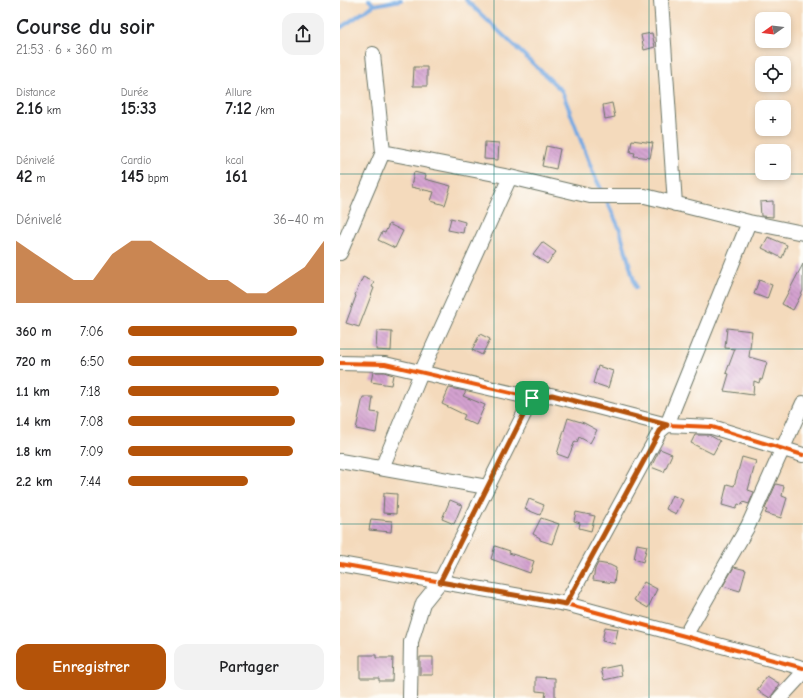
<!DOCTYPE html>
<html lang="fr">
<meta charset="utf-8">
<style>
body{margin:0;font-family:"Comic Neue",sans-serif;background:#f2f2f2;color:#202124;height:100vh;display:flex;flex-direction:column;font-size:15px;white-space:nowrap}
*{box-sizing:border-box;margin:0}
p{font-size:13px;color:#757577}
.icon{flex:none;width:22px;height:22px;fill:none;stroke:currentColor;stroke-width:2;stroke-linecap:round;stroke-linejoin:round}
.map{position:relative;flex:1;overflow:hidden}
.details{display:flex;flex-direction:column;background:#fff;width:340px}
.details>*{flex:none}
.needle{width:26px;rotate:256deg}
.tools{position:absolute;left:415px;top:12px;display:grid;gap:8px}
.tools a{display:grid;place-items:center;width:36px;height:36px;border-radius:8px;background:#fff;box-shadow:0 2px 6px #0003;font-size:20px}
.pin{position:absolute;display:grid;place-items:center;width:34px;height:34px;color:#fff;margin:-17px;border-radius:8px;box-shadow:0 2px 6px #0006}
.round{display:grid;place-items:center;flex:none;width:42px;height:42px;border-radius:12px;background:#f2f2f2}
.headline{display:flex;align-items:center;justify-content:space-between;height:68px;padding:0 16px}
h1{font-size:22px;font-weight:800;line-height:30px}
.stats{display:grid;grid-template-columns:repeat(3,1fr);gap:6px;height:68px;padding:4px 16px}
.stats div{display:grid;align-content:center}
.stats b{font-size:17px;font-weight:800}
.stats small{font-size:11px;font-weight:400}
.stats p{font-size:11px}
.chart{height:112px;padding:8px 16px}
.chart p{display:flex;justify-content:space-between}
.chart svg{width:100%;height:72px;margin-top:4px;fill:#b45309;opacity:.7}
.cta{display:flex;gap:8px;margin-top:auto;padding:8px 16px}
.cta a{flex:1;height:46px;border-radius:12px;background:#b45309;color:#fff;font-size:16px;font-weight:800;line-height:46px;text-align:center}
.cta a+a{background:#f2f2f2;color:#202124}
ul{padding:0 16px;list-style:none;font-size:13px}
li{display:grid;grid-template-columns:64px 48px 1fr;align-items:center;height:30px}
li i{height:10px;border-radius:5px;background:#b45309}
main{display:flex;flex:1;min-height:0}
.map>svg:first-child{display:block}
</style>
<main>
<section class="details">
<div class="headline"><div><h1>Course du soir</h1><p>21:53 · 6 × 360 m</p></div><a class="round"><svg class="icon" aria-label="share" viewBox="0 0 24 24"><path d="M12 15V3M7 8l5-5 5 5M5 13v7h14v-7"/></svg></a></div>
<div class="stats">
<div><p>Distance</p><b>2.16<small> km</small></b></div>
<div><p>Durée</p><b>15:33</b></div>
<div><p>Allure</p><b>7:12<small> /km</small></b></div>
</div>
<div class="stats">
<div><p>Dénivelé</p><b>42<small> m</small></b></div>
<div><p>Cardio</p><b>145<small> bpm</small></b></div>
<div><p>kcal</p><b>161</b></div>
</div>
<div class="chart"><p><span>Dénivelé</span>36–40 m</p>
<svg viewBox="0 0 160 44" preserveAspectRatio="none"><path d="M0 44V6L10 14L20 22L30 30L40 30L50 14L60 6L70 6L80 14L90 22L100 30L110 30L120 38L130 38L140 30L150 22L160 6V44z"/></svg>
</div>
<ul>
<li><b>360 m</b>7:06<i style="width:86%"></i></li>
<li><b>720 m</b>6:50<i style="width:100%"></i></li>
<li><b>1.1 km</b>7:18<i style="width:77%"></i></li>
<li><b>1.4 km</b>7:08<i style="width:85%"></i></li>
<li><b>1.8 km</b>7:09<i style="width:84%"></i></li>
<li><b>2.2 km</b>7:44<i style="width:61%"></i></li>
</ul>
<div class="cta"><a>Enregistrer</a><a>Partager</a></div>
</section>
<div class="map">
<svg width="463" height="698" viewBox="0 0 463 698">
<defs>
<pattern id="building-back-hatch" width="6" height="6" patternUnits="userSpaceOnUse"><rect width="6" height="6" fill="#d4a2d0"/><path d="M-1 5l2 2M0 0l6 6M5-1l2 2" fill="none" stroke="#ab85aa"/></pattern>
</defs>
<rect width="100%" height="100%" fill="#fdfcf7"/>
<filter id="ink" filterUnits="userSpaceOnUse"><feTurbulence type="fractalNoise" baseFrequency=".025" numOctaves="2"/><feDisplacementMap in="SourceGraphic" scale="8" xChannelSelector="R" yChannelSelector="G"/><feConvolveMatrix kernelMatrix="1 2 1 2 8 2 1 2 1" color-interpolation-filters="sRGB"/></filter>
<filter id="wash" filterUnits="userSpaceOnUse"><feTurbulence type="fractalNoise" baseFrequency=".012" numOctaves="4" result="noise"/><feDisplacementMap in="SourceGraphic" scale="16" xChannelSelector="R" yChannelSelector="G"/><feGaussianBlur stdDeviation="0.9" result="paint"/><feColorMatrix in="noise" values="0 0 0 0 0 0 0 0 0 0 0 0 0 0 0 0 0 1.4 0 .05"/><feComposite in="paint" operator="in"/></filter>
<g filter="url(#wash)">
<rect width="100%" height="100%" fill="#f4dabc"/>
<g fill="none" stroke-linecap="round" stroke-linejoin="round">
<path stroke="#75a9e2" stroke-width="4" d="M29,0L34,5
M126,0L222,91L254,175L263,193
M0,28L34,5L61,0
M266,199L280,230L296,288"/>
</g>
<g id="blocks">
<path fill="url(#building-back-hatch)" d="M312,33L315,47L304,50L301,35Z
M74,67H87V86H73Z
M272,103L275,117L265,119L263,105Z
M292,140L313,143L310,158L294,156L295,153L290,152Z
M145,142L159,143L158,160L144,159Z
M206,146L220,149L216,169L202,166Z
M74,172L86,175L85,179L111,186L105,205L91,201L94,192L71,187Z
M433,201V217L421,216L420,202Z
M111,218L125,222L123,233L108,230Z
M49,224L63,231L55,248L38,240L42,232L45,233Z
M428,237L447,245L442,258L422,248Z
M202,242L216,252L207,264L193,254Z
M463,264V291L453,310L442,304Z
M23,277L34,282L32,287L34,288L19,327L6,323L16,296L15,295Z
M419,280L432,285L427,299L414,294Z
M387,328L412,331L409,357L427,362L422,380L420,379L419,383L414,381L413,395L384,391L389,374L386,373L395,349L385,348Z
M37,331L52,332L51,351L36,350Z
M140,334L150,339L142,355L132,350Z
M258,366L273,371L268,388L253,383Z
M33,372H44L53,375L51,385L31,382Z
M109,388L126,391L123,396L145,405L136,425L123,419L125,415L102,404Z
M23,397H33L31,412L39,413L36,433L16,429Z
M228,418L244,423L257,430L250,443L239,437L237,442L235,441L228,458L217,454Z
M355,435H369L380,441L373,454L351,443Z
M320,449L332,454L324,472L311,467Z
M402,457L416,461L408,490L414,492L409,504L403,502L402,505L398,504L396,509L382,505L387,484L394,486Z
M436,484L444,486L442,496L447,498L441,518L425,513L427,510L425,509Z
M44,493L57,494L56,514L43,513Z
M332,495L343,500L336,514L326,509Z
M189,499L204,505L200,515L185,509Z
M110,500L122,505L114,524L102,519Z
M236,512L255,516L251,531L239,528L240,523L234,521Z
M201,518L219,524L212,544L200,540V538L193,534Z
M31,519L52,521L51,532L29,530Z
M297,544L307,546L303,562L294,559Z
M155,546L170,551L169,553L194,561L190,573L151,559Z
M258,563L270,565L276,568L274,583L253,580L255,569Z
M394,567L406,570L400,591L383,586Z
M304,582L317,589L308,608L294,600Z
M265,627L278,629L275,644L262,641Z
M20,655H36V658H53L52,681H39V678H20Z
M80,657H93V675H80Z
M280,665L282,676L264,680L261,669Z
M427,676L440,684L430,698L417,690Z
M196,677L215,678V698H205L206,692L196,691Z"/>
</g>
</g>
<g filter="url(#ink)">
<use href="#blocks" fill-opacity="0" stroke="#6a7464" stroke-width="1"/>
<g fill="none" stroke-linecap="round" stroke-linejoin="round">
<g stroke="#6a7464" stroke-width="16">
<path id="minor" d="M321,0L335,204
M43,152L170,177L250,196H305L409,222L463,233
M0,253L43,152L33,54
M0,363L45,364L192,398L211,395L327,425L372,427L463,455
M0,461L147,487
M42,468L81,373L170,177
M0,564L226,604L463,668
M226,604L320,431L327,425L409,222
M345,636L408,526L463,403
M70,698L71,642L83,603L100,582L192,398
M440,698L463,673"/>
</g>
<use href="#minor" stroke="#fff" stroke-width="14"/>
<g stroke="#fdfcf7" stroke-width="6">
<path id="cycleway" d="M0,363L45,364L192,398L211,395L327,425L372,427L463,455
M0,564L226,604L463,668"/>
</g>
<use href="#cycleway" stroke="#e8590c" stroke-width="4"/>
</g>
</g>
<g fill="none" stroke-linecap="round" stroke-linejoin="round" filter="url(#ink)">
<g stroke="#fff" stroke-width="8">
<path id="route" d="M212,395L327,425L320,431L226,604L100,582L192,398Z"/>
</g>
<use href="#route" stroke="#b45309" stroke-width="5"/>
</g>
<path fill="none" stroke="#0f766e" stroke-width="1" stroke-opacity="0.55" d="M154,0V698M309,0V698M0,174H463M0,349H463M0,524H463"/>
</svg>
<div class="tools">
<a><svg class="needle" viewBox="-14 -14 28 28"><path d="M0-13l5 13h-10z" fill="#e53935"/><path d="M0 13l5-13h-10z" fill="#757577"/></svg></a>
<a><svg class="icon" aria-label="locate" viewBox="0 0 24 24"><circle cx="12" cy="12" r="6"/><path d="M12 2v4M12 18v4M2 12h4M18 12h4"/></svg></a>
<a>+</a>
<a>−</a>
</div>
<div class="pin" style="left:192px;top:398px;background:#1e9e55"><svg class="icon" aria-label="arrive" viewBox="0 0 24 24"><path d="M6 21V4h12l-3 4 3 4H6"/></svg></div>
</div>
</main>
